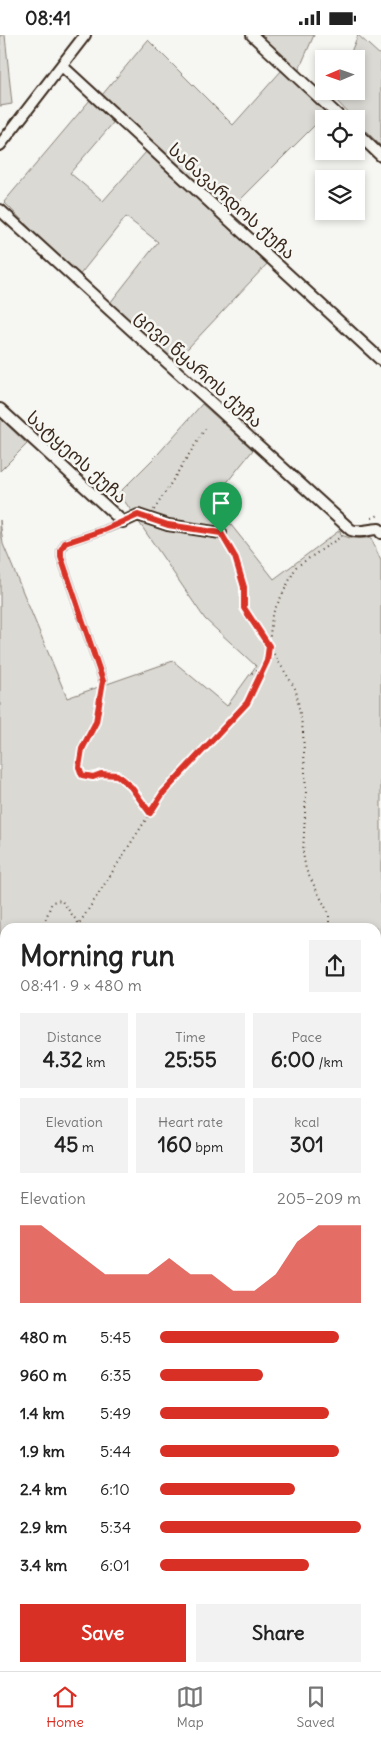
<!DOCTYPE html>
<meta charset="utf-8">
<style>
body{margin:0;font-family:Delius,"Noto Sans Georgian",sans-serif;background:#f2f2f2;color:#222;height:100vh;display:flex;flex-direction:column;font-size:19px;white-space:nowrap}
*{box-sizing:border-box;margin:0}
p{font-size:16px;color:#767676}
.icon{flex:none;width:28px;height:28px;fill:none;stroke:currentColor;stroke-width:2;stroke-linecap:round;stroke-linejoin:round}
.map{position:relative;flex:1;overflow:hidden}
.panel{position:absolute;left:0px;top:888px;width:381px;height:749px;display:flex;flex-direction:column;background:#fff;border-radius:15px 15px 0 0;box-shadow:0 2px 8px #0003}
.panel>*{flex:none}
.needle{width:32px;rotate:268deg}
.controls{position:absolute;left:315px;top:15px;display:grid;gap:10px}
.controls a{display:grid;place-items:center;width:50px;height:50px;border-radius:0px;background:#fff;box-shadow:0 2px 8px #0003;font-size:25px}
.pin{position:absolute;display:grid;place-items:center;width:42px;height:42px;color:#fff;margin:-51px -21px;border-radius:50% 50% 50% 0;rotate:-45deg;box-shadow:0 0 5px #0007}
.pin .icon{rotate:45deg}
.round{display:grid;place-items:center;flex:none;width:52px;height:52px;border-radius:0px;background:#f2f2f2}
.overview{display:flex;align-items:center;justify-content:space-between;height:85px;padding:0 20px}
h1{font-size:28px;font-weight:700;line-height:38px}
.metrics{display:grid;grid-template-columns:repeat(3,1fr);gap:8px;height:85px;padding:5px 20px}
.metrics div{display:grid;align-content:center;border-radius:0px;background:#f2f2f2;text-align:center}
.metrics b{font-size:21px;font-weight:700}
.metrics small{font-size:14px;font-weight:400}
.metrics p{font-size:14px}
.chart{height:140px;padding:10px 20px}
.chart p{display:flex;justify-content:space-between}
.chart svg{width:100%;height:90px;margin-top:5px;fill:#d93025;opacity:.7}
.cta{display:flex;gap:10px;margin-top:auto;padding:10px 20px}
.cta a{flex:1;height:58px;border-radius:0px;background:#d93025;color:#fff;font-size:20px;font-weight:700;line-height:58px;text-align:center}
.cta a+a{background:#f2f2f2;color:#222}
ul{padding:0 20px;list-style:none;font-size:16px}
li{display:grid;grid-template-columns:80px 60px 1fr;align-items:center;height:38px}
li i{height:12px;border-radius:6px;background:#d93025}
.status{display:flex;justify-content:space-between;align-items:center;height:35px;padding:0 25px;background:#fff;direction:ltr}
.status svg{height:14px;fill:currentColor}
.tab-bar{display:flex;justify-content:space-around;align-items:center;height:70px;border-top:1px solid #e0e0e0;background:#fff;font-size:14px;color:#767676}
.tab-bar a{display:grid;justify-items:center;gap:2px}
.tab-bar .active{color:#d93025}
.map>svg:first-child{display:block}
</style>
<div class="status"><b>08:41</b><svg viewBox="0 0 49 12"><path d="M0 12V9h3v3zM5 12V6h3v6zM10 12V3h3v9zM15 12V0h3v12zM26 1h20v11H26zM47 4h2v5h-2z"/></svg></div>
<div class="map">
<svg width="381" height="1636" viewBox="0 0 381 1636">
<rect width="100%" height="100%" fill="#f6f6f2"/>
<filter id="ink" filterUnits="userSpaceOnUse"><feTurbulence type="fractalNoise" baseFrequency=".02" numOctaves="2"/><feDisplacementMap in="SourceGraphic" scale="10" xChannelSelector="R" yChannelSelector="G"/><feConvolveMatrix kernelMatrix="1 2 1 2 8 2 1 2 1" color-interpolation-filters="sRGB"/></filter>
<g filter="url(#ink)">
<path fill="#dad9d3" stroke="#8a8278" fill-rule="evenodd" d="M0,0H5L12,69L0,71Z
M259,0H314L298,37Z
M358,0L381,21V111L356,86V84H354L333,62L335,56H356V24H348Z
M148,5L233,90L282,35L330,75L228,177L102,60Z
M90,65L113,88L70,138L103,166L146,117L267,229L174,328L110,268L158,207L126,182L78,242L4,167Z
M202,369L253,415L212,466L274,544L340,495L341,500L350,503H371L381,526V1636H0V485L3,509L67,663L173,626L227,671L256,631L205,584L119,458L158,419ZM5,892H376V1631H5Z
M0,383L27,409L0,436Z"/>
<g fill="none" stroke-linecap="round" stroke-linejoin="round">
<path stroke="#857a71" stroke-width="4" d="M376,1248L381,1241
M51,1636L52,1631"/>
<g stroke="#3b2a1e" stroke-width="9">
<path id="lane" d="M103,646L61,522V515L65,508L104,495L123,487"/>
</g>
<g stroke="#3b2a1e" stroke-width="14">
<path id="street" d="M252,0L342,84
M62,31L381,325
M356,97L381,121
M0,110L85,0
M0,175L351,495C362,499 367,494 379,494L381,498
M0,374L123,487L138,480L168,490L221,498"/>
</g>
<path stroke="#3b2a1e" stroke-width="2" stroke-dasharray="1 4" stroke-linecap="butt" d="M154,475L205,394
M372,483L381,479
M226,507L235,522L244,552V573L269,611L267,626L262,634L249,639
M102,653C100,664 99,678 95,688C88,706 74,720 82,740L93,742L101,739L117,740L131,752L150,778
M40,892L44,889L52,867L61,865L79,889
M80,892L79,889L163,758L247,668L262,634
M329,892V879L306,835L303,818L306,759L303,696L296,655L269,611L272,580L296,532L342,501
M0,908L5,905
M376,952L381,948
M376,1122L381,1108
M0,1217H5
M376,1317L381,1313
M376,1403H381
M0,1422H5
M0,1497H5
M0,1566L5,1564"/>
<use href="#lane" stroke="#f6f6f2" stroke-width="5"/>
<use href="#street" stroke="#f6f6f2" stroke-width="10"/>
</g>
</g>
<g fill="none" stroke-linecap="round" stroke-linejoin="round" filter="url(#ink)">
<g stroke="#fff" stroke-width="10">
<path id="route" d="M138,480L168,490L221,498L235,522L244,552V573L269,611L267,626L247,668L163,758L150,778L131,752L117,740L101,739L93,742L82,740L79,732L82,714L96,687L103,646L61,522V515L65,508L104,495Z"/>
</g>
<use href="#route" stroke="#d93025" stroke-width="6"/>
</g>
<g text-anchor="middle" dominant-baseline="central" stroke-width="5" stroke-linejoin="round" paint-order="stroke">
<g font-size="18" fill="#3b2a1e" stroke="#f6f6f2">
<text transform="translate(232 166) rotate(42)">სანავარდოს ქუჩა</text>
<text transform="translate(199 334) rotate(42)">ცივი წყაროს ქუჩა</text>
<text transform="translate(77 422) rotate(42)">სატყეოს ქუჩა</text>
</g>
</g>
</svg>
<div class="controls">
<a><svg class="needle" viewBox="-14 -14 28 28"><path d="M0-13l5 13h-10z" fill="#e53935"/><path d="M0 13l5-13h-10z" fill="#767676"/></svg></a>
<a><svg class="icon" aria-label="locate" viewBox="0 0 24 24"><circle cx="12" cy="12" r="6"/><path d="M12 2v4M12 18v4M2 12h4M18 12h4"/></svg></a>
<a><svg class="icon" aria-label="layers" viewBox="0 0 24 24"><path d="M12 4l9 5-9 5-9-5zM3 14l9 5 9-5"/></svg></a>
</div>
<div class="pin" style="left:221px;top:498px;background:#1e9e55"><svg class="icon" aria-label="arrive" viewBox="0 0 24 24"><path d="M6 21V4h12l-3 4 3 4H6"/></svg></div>
<section class="panel">
<div class="overview"><div><h1>Morning run</h1><p>08:41 · 9 × 480 m</p></div><a class="round"><svg class="icon" aria-label="share" viewBox="0 0 24 24"><path d="M12 15V3M7 8l5-5 5 5M5 13v7h14v-7"/></svg></a></div>
<div class="metrics">
<div><p>Distance</p><b>4.32<small> km</small></b></div>
<div><p>Time</p><b>25:55</b></div>
<div><p>Pace</p><b>6:00<small> /km</small></b></div>
</div>
<div class="metrics">
<div><p>Elevation</p><b>45<small> m</small></b></div>
<div><p>Heart rate</p><b>160<small> bpm</small></b></div>
<div><p>kcal</p><b>301</b></div>
</div>
<div class="chart"><p><span>Elevation</span>205–209 m</p>
<svg viewBox="0 0 160 44" preserveAspectRatio="none"><path d="M0 44V6L10 6L20 14L30 22L40 30L50 30L60 30L70 22L80 30L90 30L100 38L110 38L120 30L130 14L140 6L150 6L160 6V44z"/></svg>
</div>
<ul>
<li><b>480 m</b>5:45<i style="width:89%"></i></li>
<li><b>960 m</b>6:35<i style="width:51%"></i></li>
<li><b>1.4 km</b>5:49<i style="width:84%"></i></li>
<li><b>1.9 km</b>5:44<i style="width:89%"></i></li>
<li><b>2.4 km</b>6:10<i style="width:67%"></i></li>
<li><b>2.9 km</b>5:34<i style="width:100%"></i></li>
<li><b>3.4 km</b>6:01<i style="width:74%"></i></li>
</ul>
<div class="cta"><a>Save</a><a>Share</a></div>
</section>
</div>
<nav class="tab-bar">
<a class="active"><svg class="icon" aria-label="home" viewBox="0 0 24 24"><path d="M3 11l9-7 9 7M6 9v11h12V9"/></svg>Home</a>
<a><svg class="icon" aria-label="map" viewBox="0 0 24 24"><path d="M3 6l6-2 6 2 6-2v14l-6 2-6-2-6 2zM9 4v14M15 6v14"/></svg>Map</a>
<a><svg class="icon" aria-label="saved" viewBox="0 0 24 24"><path d="M7 4h10v16l-5-4-5 4z"/></svg>Saved</a>
</nav>
